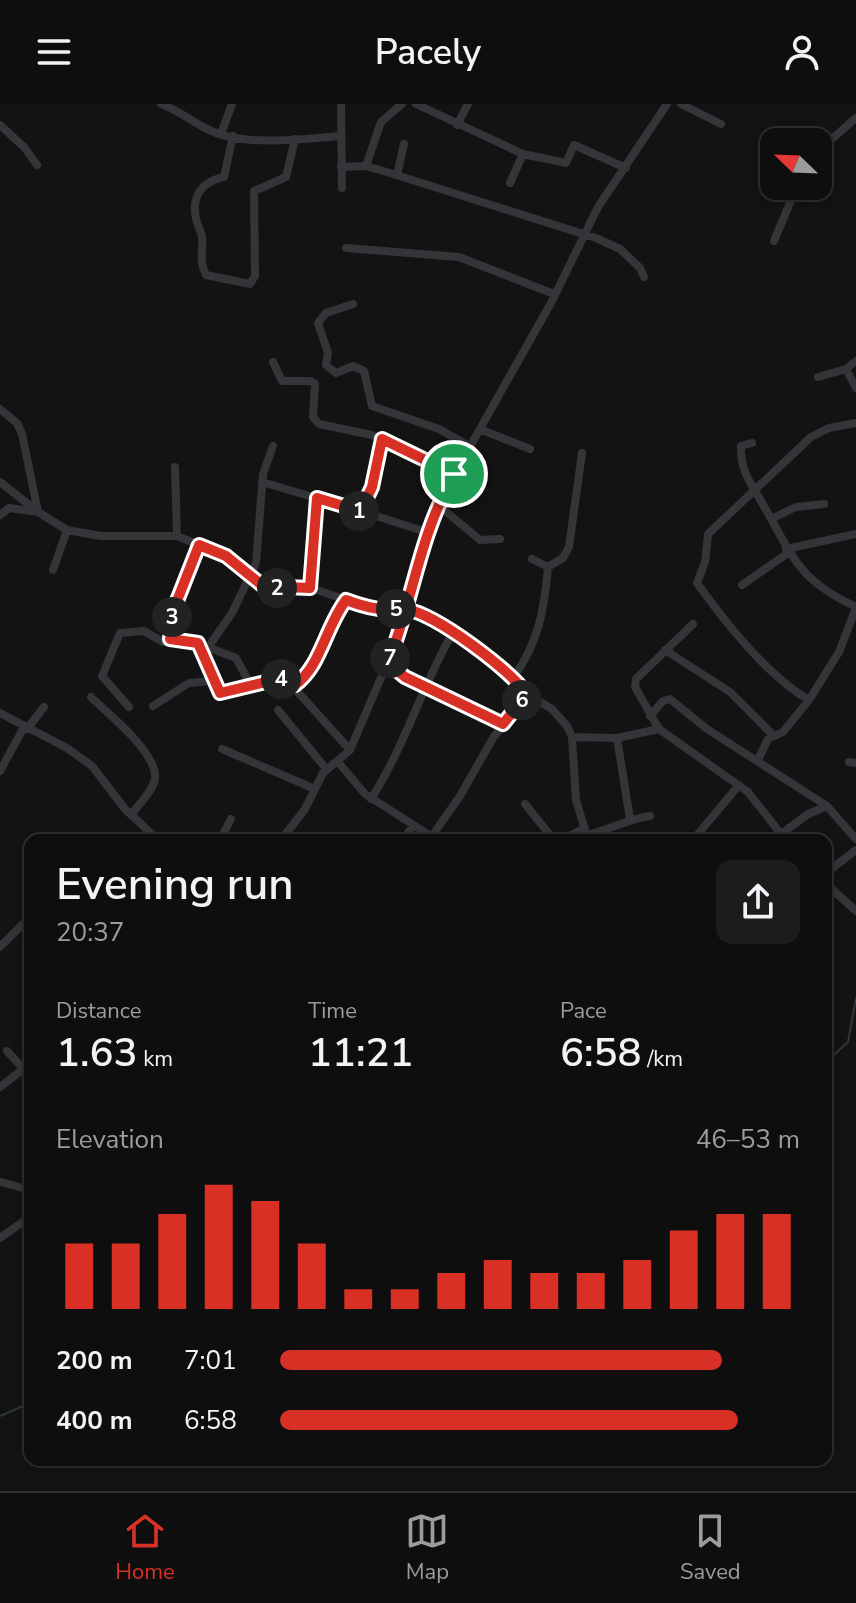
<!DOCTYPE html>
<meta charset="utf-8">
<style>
body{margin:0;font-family:"Nunito Sans",sans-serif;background:#1c1c1d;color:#f1f3f6;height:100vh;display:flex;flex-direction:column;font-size:30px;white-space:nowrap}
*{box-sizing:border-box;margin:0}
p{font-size:26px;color:#9b9c9e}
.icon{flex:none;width:44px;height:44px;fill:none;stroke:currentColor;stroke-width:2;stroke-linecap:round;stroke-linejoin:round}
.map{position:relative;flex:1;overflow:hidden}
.side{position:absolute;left:24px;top:730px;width:808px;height:632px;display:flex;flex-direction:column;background:#0e0e0f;border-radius:16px;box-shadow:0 4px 12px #0003,0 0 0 2px #2e2e2f}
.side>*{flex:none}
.needle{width:52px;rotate:293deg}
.buttons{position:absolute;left:760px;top:24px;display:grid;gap:16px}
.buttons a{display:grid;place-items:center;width:72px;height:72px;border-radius:16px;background:#0e0e0f;box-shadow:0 4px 12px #0003,0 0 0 2px #2e2e2f;font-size:40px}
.pin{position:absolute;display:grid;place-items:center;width:68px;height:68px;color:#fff;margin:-34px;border:4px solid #fff;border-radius:50%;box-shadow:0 2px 8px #0007}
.km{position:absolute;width:40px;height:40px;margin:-20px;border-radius:50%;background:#222;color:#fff;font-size:22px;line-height:40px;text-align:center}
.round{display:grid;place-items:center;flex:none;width:84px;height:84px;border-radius:16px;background:#1c1c1d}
.summary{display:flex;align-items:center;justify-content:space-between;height:136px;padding:0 32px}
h1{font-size:44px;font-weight:600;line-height:60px}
.metrics{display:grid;grid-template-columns:repeat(3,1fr);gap:12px;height:136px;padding:8px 32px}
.metrics div{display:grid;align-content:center}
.metrics b{font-size:40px;font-weight:600}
.metrics small{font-size:22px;font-weight:400}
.metrics p{font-size:22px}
.chart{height:224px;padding:16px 32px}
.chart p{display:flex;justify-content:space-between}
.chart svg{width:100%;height:144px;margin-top:8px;stroke:#d93025;stroke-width:6}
ul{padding:0 32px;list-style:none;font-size:26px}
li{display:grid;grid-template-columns:128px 96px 1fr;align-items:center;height:60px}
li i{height:20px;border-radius:10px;background:#d93025}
header{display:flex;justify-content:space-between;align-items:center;height:104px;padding:0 32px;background:#0e0e0f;font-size:36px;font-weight:600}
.tab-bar{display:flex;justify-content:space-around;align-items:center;height:112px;border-top:2px solid #2e2e2f;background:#0e0e0f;font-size:22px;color:#9b9c9e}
.tab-bar a{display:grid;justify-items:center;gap:4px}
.tab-bar .on{color:#d93025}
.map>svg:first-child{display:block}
</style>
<header><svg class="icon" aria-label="menu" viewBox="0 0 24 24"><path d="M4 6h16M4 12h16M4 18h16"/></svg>Pacely<svg class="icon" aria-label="person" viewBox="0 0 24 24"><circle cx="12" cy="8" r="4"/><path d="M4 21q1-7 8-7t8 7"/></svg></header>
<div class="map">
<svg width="856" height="1387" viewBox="0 0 856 1387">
<rect width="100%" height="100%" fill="#131314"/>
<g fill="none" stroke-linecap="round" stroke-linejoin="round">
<path stroke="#2d373c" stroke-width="2" d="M826,958L848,938L856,894
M0,1312L30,1299"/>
<path stroke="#343539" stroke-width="8" d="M161,0C181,7 195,21 216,29C252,42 302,35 340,32
M341,0L342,84
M416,0L523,50L566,59L574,41L626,64
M681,0L721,20
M0,21L25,44L37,61
M457,21L468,0
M221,30L232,0
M233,32L224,73C203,77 191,91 196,115C197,121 201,126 202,133C203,147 199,159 206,171L250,180L255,172L254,87L286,73L295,35
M818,47L856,14
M366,62L381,18L402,0
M341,63L366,62L390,69L596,134L620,145L640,164L644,173
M397,71L404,40
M510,79L523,50
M774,137L797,82
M346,144L459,153L554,190
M353,200L326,209L318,219L328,249L326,261L336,269L353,262L364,267L372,302L439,325L471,343
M273,258L282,277H310L315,280L313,313L319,320L372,331L454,370
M846,265L856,257
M818,273L846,265L856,284
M0,305L17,319L22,330L38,408L0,378
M856,319L829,324L811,333L708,430L705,458L697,479C725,518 767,572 809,596L839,548L856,504
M482,326L530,345
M382,335L372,383L363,402L367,409L426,428
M752,339L741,342C740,369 753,382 765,404C794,455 799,476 856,503
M175,363L177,432
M262,378L367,409
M438,401L480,436L500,435
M0,411L9,404L38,408L67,426L101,432H177L226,452L263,482L317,486L358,500L405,504L435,516L513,574L527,590L552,605L567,622L572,633L576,696L588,736
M771,415L796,403L824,400
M786,445L856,430
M548,463L563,454L569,443L582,349
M53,466L67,426
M742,481L788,449
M310,484L317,394
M693,520L636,575L635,583L659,625L748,688L781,730
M170,535L173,507L199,441
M198,539L220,589L252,579
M209,542L232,509L256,459L263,370L273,342
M665,546L730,588L773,631
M388,559L405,573L503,620
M513,574C539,538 544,506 548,463L532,455
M295,581C321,562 325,523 346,496
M91,593C108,610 158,649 155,675C153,687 138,701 131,711
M153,602L189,579L212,577
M129,603L102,572L120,529L144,527L163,538L189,536L236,554L249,578L287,576L350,646
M278,606L327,666
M0,609L67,644L92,662L125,705L158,736
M650,612L663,597L670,595L707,625L827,702L856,735
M27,625L44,603
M572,633L617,634L659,625
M617,634L630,715
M222,645L315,685
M758,656L768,635L783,628L809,596
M338,658L365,690L437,736
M849,658L856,659
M0,667L24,623
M371,695C405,642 422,582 453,528
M525,700L554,736
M587,731C609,726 627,715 650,712
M432,732L460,692L493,634L527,590
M220,736L231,715
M281,736L305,705L323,669L350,646L395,541L420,443L445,387L551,199L598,103L667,0
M403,736L413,722
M561,736L585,724
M693,736L739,681
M773,736L808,710L827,702
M826,769L856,746
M826,780L856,807
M0,843L24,819L30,822
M7,947L30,972
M0,983L30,960
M1,1078L30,1086
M0,1134L30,1113"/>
</g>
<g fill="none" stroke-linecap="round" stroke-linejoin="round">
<g stroke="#fff" stroke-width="16">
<path id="route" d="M454,370L382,335L372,383L363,402L367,409L317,394L310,484L263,482L226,452L199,441L173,507L170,535L198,539L220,589L278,575L295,581C321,562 325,524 346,496C359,501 374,505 388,506C394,506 401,504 406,505C439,512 507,564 527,590L503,620L405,573L388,559C414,493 418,435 454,370"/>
</g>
<use href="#route" stroke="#d93025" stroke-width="10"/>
</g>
</svg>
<div class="buttons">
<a><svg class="needle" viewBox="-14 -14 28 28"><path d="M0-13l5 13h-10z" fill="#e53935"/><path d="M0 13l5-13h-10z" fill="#9b9c9e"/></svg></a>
</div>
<div class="pin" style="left:454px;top:370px;background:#1e9e55"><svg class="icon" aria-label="arrive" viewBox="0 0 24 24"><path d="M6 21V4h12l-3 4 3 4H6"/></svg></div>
<b class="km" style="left:359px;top:407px">1</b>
<b class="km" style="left:277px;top:484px">2</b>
<b class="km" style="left:172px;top:513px">3</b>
<b class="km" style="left:281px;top:575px">4</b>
<b class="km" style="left:396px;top:505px">5</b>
<b class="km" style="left:522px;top:596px">6</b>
<b class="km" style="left:390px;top:554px">7</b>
<section class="side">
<div class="summary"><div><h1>Evening run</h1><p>20:37</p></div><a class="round"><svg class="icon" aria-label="share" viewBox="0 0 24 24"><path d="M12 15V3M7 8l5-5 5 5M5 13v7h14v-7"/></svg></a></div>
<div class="metrics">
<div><p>Distance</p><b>1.63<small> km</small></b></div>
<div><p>Time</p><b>11:21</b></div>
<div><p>Pace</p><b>6:58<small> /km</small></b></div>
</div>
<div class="chart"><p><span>Elevation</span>46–53 m</p>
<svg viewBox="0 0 160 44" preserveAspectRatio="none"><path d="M5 44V24M15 44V24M25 44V15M35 44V6M45 44V11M55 44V24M65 44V38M75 44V38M85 44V33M95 44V29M105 44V33M115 44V33M125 44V29M135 44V20M145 44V15M155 44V15"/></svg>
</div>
<ul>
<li><b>200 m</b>7:01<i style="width:85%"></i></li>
<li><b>400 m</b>6:58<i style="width:88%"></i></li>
</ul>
</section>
</div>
<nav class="tab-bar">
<a class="on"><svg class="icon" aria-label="home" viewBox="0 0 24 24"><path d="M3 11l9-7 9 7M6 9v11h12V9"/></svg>Home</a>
<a><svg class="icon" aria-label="map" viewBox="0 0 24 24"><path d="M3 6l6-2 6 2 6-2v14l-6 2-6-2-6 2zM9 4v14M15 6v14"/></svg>Map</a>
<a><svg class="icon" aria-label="saved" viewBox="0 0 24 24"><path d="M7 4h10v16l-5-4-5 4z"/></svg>Saved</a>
</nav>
